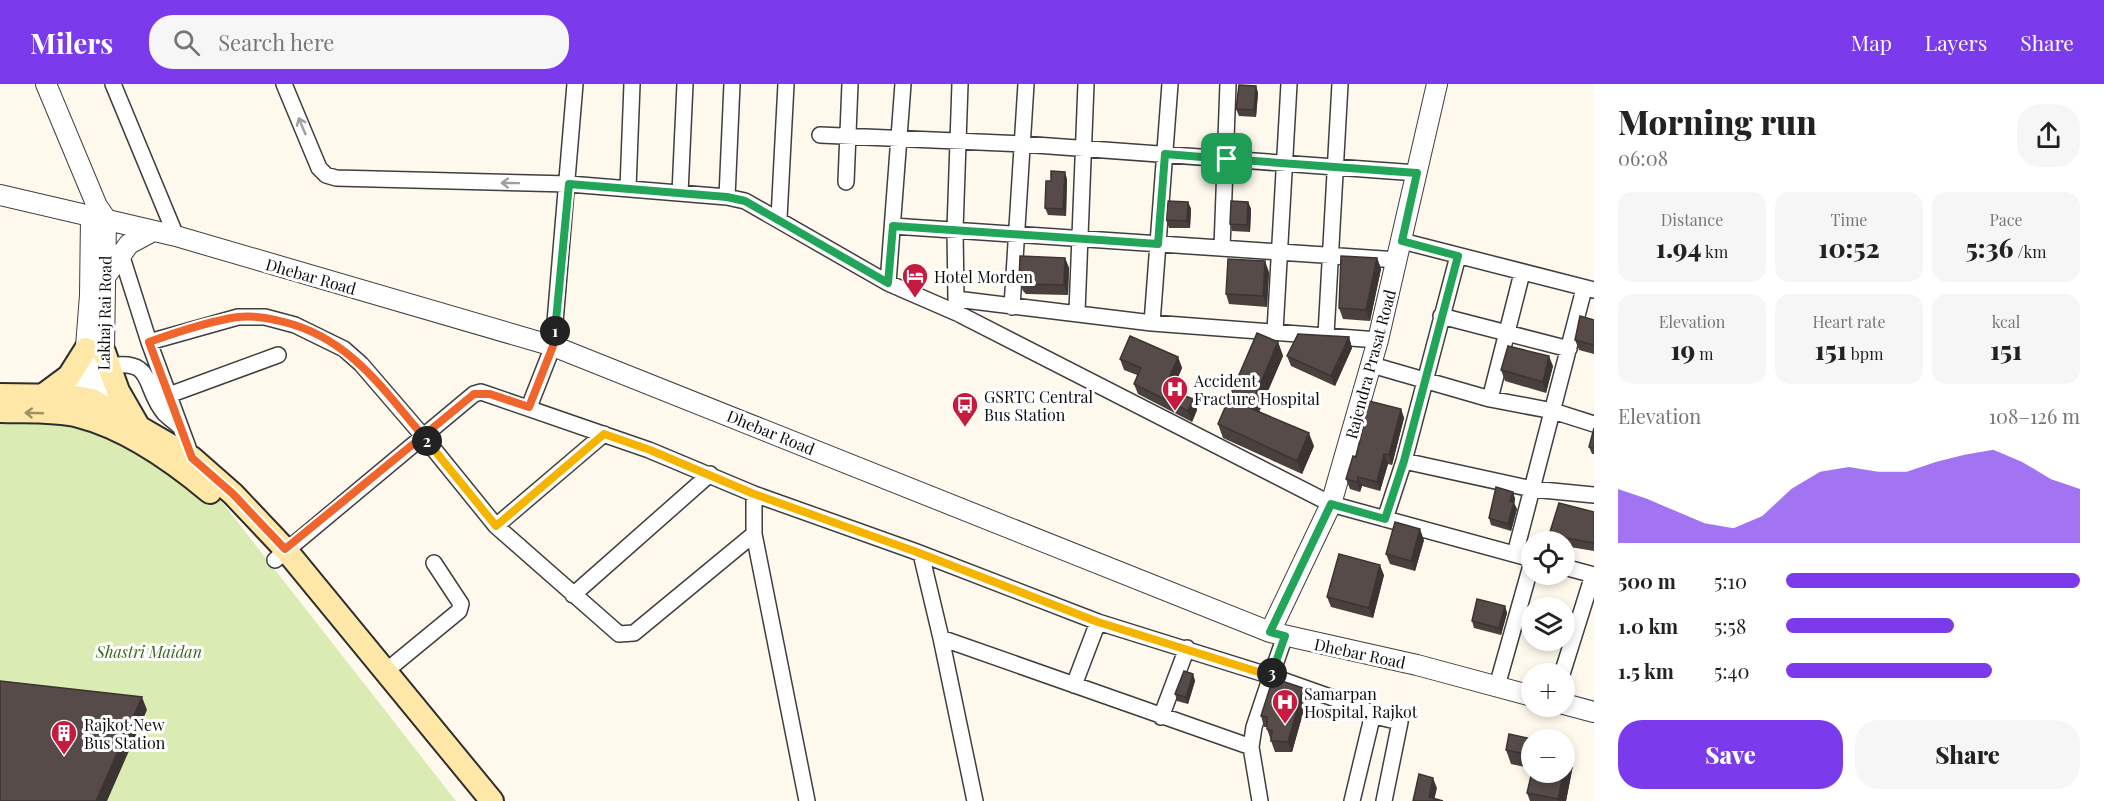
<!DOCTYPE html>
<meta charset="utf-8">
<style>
body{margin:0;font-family:"Playfair Display",serif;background:#f6f6f6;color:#222;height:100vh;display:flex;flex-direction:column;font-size:22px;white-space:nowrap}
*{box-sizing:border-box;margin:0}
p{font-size:20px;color:#767676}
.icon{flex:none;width:33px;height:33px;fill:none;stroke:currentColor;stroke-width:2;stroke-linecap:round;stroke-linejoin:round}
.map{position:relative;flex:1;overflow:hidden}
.drawer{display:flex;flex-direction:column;background:#fff;width:510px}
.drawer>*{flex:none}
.buttons{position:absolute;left:1521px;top:447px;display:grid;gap:12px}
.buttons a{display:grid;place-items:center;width:54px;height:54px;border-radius:50%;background:#fff;box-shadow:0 3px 9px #0003;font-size:30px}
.pin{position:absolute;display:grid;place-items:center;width:51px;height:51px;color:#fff;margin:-26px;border-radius:12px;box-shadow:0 3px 9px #0006}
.km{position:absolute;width:30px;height:30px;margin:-15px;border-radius:50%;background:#222;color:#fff;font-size:16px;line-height:30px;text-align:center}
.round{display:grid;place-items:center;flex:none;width:63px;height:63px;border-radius:24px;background:#f6f6f6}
.overview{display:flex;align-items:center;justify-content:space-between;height:102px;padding:0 24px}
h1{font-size:33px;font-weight:800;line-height:45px}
.metrics{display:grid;grid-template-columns:repeat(3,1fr);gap:9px;height:102px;padding:6px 24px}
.metrics div{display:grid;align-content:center;border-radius:15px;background:#f6f6f6;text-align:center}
.metrics b{font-size:26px;font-weight:800}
.metrics small{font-size:16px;font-weight:400}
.metrics p{font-size:16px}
.chart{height:168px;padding:12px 24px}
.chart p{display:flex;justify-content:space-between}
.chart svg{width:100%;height:108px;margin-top:6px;fill:#7c3aed;opacity:.7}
.action{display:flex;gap:12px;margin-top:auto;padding:12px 24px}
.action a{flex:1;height:69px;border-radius:24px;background:#7c3aed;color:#fff;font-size:24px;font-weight:800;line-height:69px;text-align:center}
.action a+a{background:#f6f6f6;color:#222}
ul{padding:0 24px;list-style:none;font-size:20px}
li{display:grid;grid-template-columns:96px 72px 1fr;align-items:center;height:45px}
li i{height:15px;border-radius:8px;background:#7c3aed}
header{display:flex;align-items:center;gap:36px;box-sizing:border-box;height:84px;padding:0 30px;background:#7c3aed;color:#fff}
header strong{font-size:28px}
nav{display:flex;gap:33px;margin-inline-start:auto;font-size:21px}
.search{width:420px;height:54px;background:#f6f6f6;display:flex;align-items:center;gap:15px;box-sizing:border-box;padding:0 21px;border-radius:24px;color:#767676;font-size:22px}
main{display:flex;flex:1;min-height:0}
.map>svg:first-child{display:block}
</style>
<header>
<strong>Milers</strong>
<div class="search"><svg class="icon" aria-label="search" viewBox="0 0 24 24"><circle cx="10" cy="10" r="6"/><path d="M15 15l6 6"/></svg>Search here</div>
<nav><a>Map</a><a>Layers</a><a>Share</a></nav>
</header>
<main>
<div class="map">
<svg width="1594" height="717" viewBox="0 0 1594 717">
<rect width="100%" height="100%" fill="#fff8ec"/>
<path fill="#daecb3" d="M0,333L86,338L200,390L456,717H0Z"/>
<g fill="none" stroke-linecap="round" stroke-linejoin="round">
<g stroke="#3f3f3f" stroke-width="18">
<path id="minor" d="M113,0L176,152
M284,0L319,84L326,91L336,94L569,100L727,113L745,117L888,199L957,229L1331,420L1532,475
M820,51L1022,60L1417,89
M846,98L850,0
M628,104L632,0
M680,109L685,0
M727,113L732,0
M779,134L786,0
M893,142L1398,176
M1402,157L1594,206
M1222,164L1228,0
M121,170L149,258L192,374
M888,199L903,0
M956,215L955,146L960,0
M1012,223L1026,0
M1077,228L1086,0
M957,229L956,215L1152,239L1378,256
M1441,232L1569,265
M1152,239L1170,0
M1275,247L1289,0
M1326,251L1340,0
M149,258L238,233H265L295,241L344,265L361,280L423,352L496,442L619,550L634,549L754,450V410
M1372,281L1490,315L1553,327L1594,340
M109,282C156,274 142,304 165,330C169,334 175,338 179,342
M169,311L278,271
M1490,315L1522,189
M529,323L553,262L575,0
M1404,377L1532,405L1594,411
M1385,435L1404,377L1458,172
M496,442L604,350
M754,450L807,717
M921,470L941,554L1251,663L1260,717
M1515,470L1584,205
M275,476L474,310L481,308L649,366L754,410L914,467L1098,538L1271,592L1285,552
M1564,483L1594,491
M573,511L710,390
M941,554L975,717
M386,587L459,527L461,520L434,479
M1562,590L1593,491
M1074,601L1098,538
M1497,602L1532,478
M1370,631L1400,638L1384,717
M1161,633L1187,564
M1251,663L1254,643L1271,592L1364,625L1370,631L1371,638L1352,717"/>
</g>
<g stroke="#3f3f3f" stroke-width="22">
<path id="tertiary" d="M46,0L97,122L106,135L104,268L101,320L97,335
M0,111L176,152L553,262L1270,548L1417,581L1532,612
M105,193L129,160L153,147
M78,327L82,314L90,211L91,133L97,122
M1270,548L1331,420L1378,256L1437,0
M1564,620L1594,628"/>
</g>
<g stroke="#2e2e2e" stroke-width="26">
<path id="secondary" d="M104,268L118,307L137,340
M0,311L70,312L92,316L192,374L233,410L285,465L492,717
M42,312L69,292L86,265
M0,327C25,328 54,326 79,332C126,344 173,377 210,408"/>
</g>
<use href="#minor" stroke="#fff" stroke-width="15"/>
<use href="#tertiary" stroke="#fff" stroke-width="20"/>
<use href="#secondary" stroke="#ffe7a7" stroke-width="22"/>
</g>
<path fill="#4a403e" d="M1256,2L1258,9L1256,33L1239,32L1236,25Z
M1067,95L1066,132L1048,131L1045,124L1051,97Z
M1188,118L1191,125L1190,144H1169L1166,136Z
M1248,118L1251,125L1250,148L1232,147L1230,140Z
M1065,174L1069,184L1068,211L1026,210L1023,207L1019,197Z
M1377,174L1381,185L1370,237L1343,235L1339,224Z
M1269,188L1267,223L1229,220L1226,210Z
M1594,236V270L1579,266L1575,256Z
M1349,253L1352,264L1335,302L1291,282L1287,272Z
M1278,258L1283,272L1259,328L1314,362L1302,390L1223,354L1218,340Z
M1178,273L1182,284L1172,307L1193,315L1197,326L1192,338L1138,310L1134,300L1137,291L1124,286L1120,275Z
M1553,282L1546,309L1505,297L1501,286Z
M1401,325L1404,334L1392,381L1388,380L1380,407L1362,402L1360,408L1350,405L1346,395L1356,373Z
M1594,344V370H1592L1589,363Z
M1513,408L1515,415L1514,419L1517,425L1511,447L1491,441L1489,434Z
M1594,428V467L1564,462V458H1551L1549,451Z
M1424,456L1415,487L1390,480L1386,470Z
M1384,491L1373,534L1331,523L1327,513Z
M1505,522L1507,529L1501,551L1474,544L1472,537Z
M1193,590L1195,597L1188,620L1177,617L1175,610Z
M1303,604L1307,615L1292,668H1275L1267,645V643H1264L1261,632Z
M1532,656V688L1574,676L1566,717H1530L1527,709L1531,689L1529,684L1511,680L1506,666Z"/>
<path fill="#3c3432" d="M1256,2L1258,9L1256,33L1254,26Z
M1065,88L1067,95L1066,132L1063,125Z
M1188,118L1191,125L1190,144L1187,137Z
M1248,118L1251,125L1250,148L1247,141Z
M1065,174L1069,184L1068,211L1064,201Z
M1377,174L1381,185L1370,237L1366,226Z
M1265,177L1269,188L1267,223L1263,212Z
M1349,253L1352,264L1335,302L1331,292Z
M1278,258L1283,272L1255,337L1250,324Z
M1549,272L1553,282L1546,309L1543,298Z
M1178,273L1182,284L1169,314L1165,304Z
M1193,315L1197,326L1192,338L1188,327Z
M1401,325L1404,334L1392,381L1389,371Z
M1309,349L1314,362L1302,390L1297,377Z
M1384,370L1388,380L1380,407L1377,398Z
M1358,393L1362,402L1360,408L1357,398Z
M1513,408L1515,415L1514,419L1517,425L1511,447L1508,440L1510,417Z
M1420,445L1424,456L1415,487L1411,477Z
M1380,481L1384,491L1373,534L1369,524Z
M1505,522L1507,529L1501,551L1499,544Z
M1193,590L1195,597L1188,620L1186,613Z
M1303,604L1307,615L1292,668L1288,658Z
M142,613L147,626L107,717H96Z
M1569,662L1574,676L1566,717H1559L1558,715L1564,688Z
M1433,694L1437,704L1434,717L1429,713Z"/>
<path fill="#564b48" stroke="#3c3432" stroke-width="1.5" d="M1239,1L1256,2L1254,26L1236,25Z
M1051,87L1065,88L1063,125L1045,124L1046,97H1051Z
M1168,117L1188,118L1187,137L1166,136Z
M1231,117L1248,118L1247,141L1230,140Z
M1020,172L1065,174L1064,201L1022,200L1019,197Z
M1341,172L1377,174L1366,226L1339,224Z
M1228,175L1265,177L1263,212L1226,210Z
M1580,232L1594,236V261L1575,256Z
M1257,249L1278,258L1250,324L1309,349L1297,377L1218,340Z
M1298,250L1349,253L1331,292L1287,272Z
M1130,252L1178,273L1165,304L1193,315L1188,327L1134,300L1141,284L1120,275Z
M1508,262L1549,272L1543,298L1501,286Z
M1369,317L1401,325L1389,371L1384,370L1377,398L1358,393L1357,398L1346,395L1353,372L1356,373Z
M1594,344V364L1589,363Z
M1496,403L1513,408L1510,417L1514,418L1508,440L1489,434Z
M1559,419L1594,428V459L1549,451Z
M1395,438L1420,445L1411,477L1386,470Z
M1339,470L1380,481L1369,524L1327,513Z
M1477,515L1505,522L1499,544L1472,537Z
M1184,587L1193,590L1186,613L1175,610Z
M1273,594L1303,604L1288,658L1271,657L1272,647L1267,645V633L1261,632Z
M0,597L142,613L96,717H0Z
M1509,650L1536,656H1532V679L1527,678L1529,671L1506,666Z
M1564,661L1569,662L1564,684Z
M1532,688H1564L1558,715L1527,709Z
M1419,690L1433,694L1429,713L1443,717H1413Z"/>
<defs><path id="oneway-shaft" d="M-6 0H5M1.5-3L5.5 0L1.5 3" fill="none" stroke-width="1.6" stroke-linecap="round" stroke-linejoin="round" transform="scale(1.5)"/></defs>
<g stroke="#9e9e9e">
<use href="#oneway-shaft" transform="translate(302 42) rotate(-113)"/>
<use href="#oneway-shaft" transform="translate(510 99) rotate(-179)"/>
</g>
<use stroke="#9e8f69" href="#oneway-shaft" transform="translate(34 329) rotate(-178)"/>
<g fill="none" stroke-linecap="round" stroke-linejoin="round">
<g stroke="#fff" stroke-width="12">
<path id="split-1" d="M555,247L569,100L727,113L745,117L888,199L893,142L1158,160L1165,70L1227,75"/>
</g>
<g stroke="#fff" stroke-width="12">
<path id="split-2" d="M427,357L423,352L285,465L233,410L192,374L149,258C177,248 209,237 238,233C254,231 269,234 284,238C349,254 382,304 423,352L474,310H490L529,323L553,262L555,247"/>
</g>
<g stroke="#fff" stroke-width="12">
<path id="split-3" d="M427,357L496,442L604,350L650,366L754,410L914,467L1098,538L1271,592L1272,589"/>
</g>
<g stroke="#fff" stroke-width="12">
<path id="split-4" d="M1227,75L1417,89L1402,157L1458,172L1404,377L1385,435L1331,420L1270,548L1285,552L1272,589"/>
</g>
<use href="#split-1" stroke="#22a559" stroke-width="8"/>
<use href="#split-2" stroke="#f0652b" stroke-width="8"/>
<use href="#split-3" stroke="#f5b400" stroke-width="8"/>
<use href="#split-4" stroke="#22a559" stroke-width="8"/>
</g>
<defs>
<g id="hotel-pin" transform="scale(1.35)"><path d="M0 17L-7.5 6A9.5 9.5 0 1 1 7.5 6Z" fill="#c61b3f" stroke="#fff"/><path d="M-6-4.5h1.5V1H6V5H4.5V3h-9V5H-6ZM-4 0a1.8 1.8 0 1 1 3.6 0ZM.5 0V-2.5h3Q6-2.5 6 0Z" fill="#fff"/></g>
<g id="hospital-pin" transform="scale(1.35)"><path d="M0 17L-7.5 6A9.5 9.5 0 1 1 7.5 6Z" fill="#c61b3f" stroke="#fff"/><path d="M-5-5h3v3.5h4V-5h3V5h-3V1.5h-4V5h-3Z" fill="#fff"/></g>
<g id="bus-pin" transform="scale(1.35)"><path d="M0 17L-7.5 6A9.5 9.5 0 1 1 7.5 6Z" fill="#c61b3f" stroke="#fff"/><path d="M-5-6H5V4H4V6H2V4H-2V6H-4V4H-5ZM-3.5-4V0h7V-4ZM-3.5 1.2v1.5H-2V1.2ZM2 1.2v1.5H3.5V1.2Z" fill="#fff"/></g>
<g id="building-pin" transform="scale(1.35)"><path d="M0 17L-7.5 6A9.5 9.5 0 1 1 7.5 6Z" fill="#c61b3f" stroke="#fff"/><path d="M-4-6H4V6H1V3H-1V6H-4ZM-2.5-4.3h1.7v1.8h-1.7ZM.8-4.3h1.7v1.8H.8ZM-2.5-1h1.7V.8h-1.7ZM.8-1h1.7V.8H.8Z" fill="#fff"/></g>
</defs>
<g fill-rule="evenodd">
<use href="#hotel-pin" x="915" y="192"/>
<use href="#hospital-pin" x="1175" y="305"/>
<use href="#bus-pin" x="965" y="321"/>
<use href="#hospital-pin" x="1285" y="618"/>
<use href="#building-pin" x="64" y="649"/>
</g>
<g text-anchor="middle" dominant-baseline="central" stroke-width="6" stroke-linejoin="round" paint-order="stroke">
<g font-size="16" fill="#0c0c0c" stroke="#fff">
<text transform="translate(311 192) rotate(16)">Dhebar Road</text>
<text transform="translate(104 229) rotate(-89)">Lakhaj Rai Road</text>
<text transform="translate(1370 280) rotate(-75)">Rajendra Prasat Road</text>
<text transform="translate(771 348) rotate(22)">Dhebar Road</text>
<text transform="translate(1360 569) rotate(12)">Dhebar Road</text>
</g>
<g font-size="16" fill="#0c0c0c" stroke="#fff" text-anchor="start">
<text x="934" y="192">Hotel Morden</text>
<text x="1194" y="296">Accident<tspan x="1194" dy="18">Fracture Hospital</tspan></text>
<text x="984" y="312">GSRTC Central<tspan x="984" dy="18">Bus Station</tspan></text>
<text x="1304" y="609">Samarpan<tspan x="1304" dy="18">Hospital, Rajkot</tspan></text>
<text x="84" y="640">Rajkot New<tspan x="84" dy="18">Bus Station</tspan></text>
</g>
<g font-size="16" font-style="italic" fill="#366818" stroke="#fff">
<text x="149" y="567">Shastri Maidan</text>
</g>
</g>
</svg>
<div class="buttons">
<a><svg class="icon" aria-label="locate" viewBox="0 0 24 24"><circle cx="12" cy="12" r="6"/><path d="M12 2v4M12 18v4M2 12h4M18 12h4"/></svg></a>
<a><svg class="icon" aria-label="layers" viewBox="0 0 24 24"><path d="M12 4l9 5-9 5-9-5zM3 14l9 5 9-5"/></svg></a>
<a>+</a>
<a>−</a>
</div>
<div class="pin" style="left:1227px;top:75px;background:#1e9e55"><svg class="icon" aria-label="arrive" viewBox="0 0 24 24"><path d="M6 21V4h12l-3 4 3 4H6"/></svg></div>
<b class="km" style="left:555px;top:247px">1</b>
<b class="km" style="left:427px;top:357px">2</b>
<b class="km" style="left:1272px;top:589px">3</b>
</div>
<section class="drawer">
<div class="overview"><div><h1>Morning run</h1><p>06:08</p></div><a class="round"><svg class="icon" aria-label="share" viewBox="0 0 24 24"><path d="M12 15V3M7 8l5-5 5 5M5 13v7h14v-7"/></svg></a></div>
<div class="metrics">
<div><p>Distance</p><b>1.94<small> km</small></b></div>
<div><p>Time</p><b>10:52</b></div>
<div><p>Pace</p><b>5:36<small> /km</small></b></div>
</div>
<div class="metrics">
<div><p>Elevation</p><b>19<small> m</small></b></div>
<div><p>Heart rate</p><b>151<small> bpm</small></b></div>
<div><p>kcal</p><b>151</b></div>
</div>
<div class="chart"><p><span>Elevation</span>108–126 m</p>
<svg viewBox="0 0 160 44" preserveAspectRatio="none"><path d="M0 44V22L10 26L20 31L30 36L40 38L50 33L60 22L70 15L80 13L90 15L100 15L110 11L120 8L130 6L140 11L150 18L160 22V44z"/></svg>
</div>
<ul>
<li><b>500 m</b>5:10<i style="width:100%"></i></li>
<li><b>1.0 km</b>5:58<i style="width:57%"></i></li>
<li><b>1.5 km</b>5:40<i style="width:70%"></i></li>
</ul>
<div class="action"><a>Save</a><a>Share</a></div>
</section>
</main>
